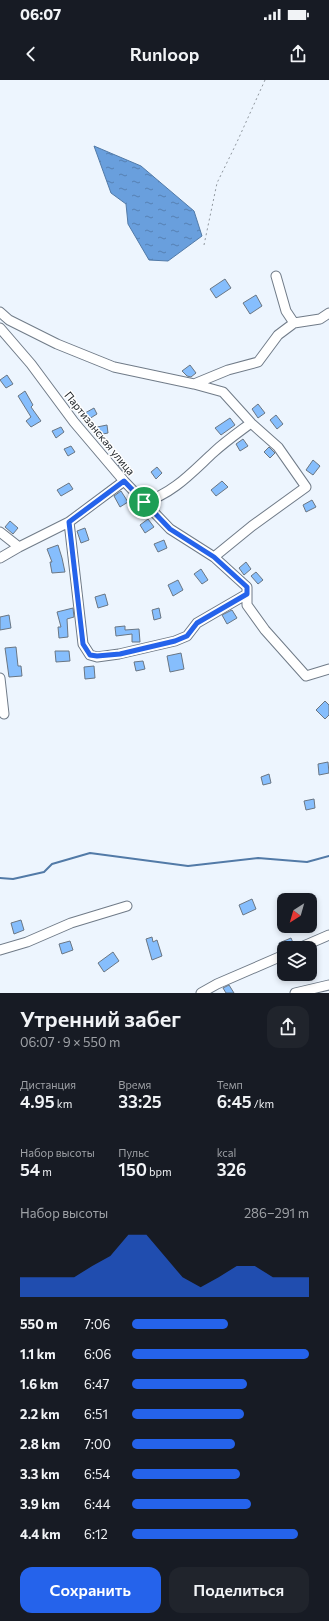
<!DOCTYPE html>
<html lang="ru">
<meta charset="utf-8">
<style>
body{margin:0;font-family:Commissioner,sans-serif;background:#20242c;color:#f1f3f6;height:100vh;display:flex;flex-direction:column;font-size:15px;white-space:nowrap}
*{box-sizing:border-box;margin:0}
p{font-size:13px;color:#9ea1a6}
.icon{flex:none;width:22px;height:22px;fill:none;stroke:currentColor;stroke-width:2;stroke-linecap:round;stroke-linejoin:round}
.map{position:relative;height:913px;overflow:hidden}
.details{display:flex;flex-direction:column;background:#171b24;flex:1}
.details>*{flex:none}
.needle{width:26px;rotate:217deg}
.controls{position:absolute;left:277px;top:813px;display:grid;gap:8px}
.controls a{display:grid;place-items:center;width:40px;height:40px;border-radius:8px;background:#171b24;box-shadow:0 2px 6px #0003;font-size:20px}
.pin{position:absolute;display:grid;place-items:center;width:34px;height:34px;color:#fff;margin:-17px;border:2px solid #fff;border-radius:50%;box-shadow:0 1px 4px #0007}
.round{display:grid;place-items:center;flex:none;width:42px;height:42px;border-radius:12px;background:#20242c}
.overview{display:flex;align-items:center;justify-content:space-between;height:68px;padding:0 20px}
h1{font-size:22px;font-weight:600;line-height:30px}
.figures{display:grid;grid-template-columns:repeat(3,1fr);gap:6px;height:68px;padding:4px 20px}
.figures div{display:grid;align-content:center}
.figures b{font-size:17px;font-weight:600}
.figures small{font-size:11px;font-weight:400}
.figures p{font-size:11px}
.chart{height:112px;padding:8px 20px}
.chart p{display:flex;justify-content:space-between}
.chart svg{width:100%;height:72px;margin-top:4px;fill:#2563eb;opacity:.7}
.button{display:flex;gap:8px;margin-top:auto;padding:8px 20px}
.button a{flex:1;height:46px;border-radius:12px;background:#2563eb;color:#fff;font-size:16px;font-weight:600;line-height:46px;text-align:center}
.button a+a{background:#20242c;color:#f1f3f6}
ul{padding:0 20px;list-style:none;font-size:13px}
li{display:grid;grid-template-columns:64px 48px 1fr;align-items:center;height:30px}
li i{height:10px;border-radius:5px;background:#2563eb}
.status{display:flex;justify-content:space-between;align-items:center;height:28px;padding:0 20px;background:#171b24;direction:ltr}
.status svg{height:11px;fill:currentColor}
header{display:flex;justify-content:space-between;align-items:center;height:52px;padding:0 20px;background:#171b24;font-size:18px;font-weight:600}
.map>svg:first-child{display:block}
</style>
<div class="status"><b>06:07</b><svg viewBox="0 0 49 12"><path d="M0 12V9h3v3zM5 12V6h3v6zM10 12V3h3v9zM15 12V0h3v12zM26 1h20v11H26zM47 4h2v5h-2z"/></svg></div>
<header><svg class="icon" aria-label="back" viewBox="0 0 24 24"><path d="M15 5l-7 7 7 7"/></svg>Runloop<svg class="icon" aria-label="share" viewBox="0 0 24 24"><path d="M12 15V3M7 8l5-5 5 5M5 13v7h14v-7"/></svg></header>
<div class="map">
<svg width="329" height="913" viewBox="0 0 329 913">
<defs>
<pattern id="water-ripples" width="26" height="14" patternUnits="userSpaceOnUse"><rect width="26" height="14" fill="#699fdd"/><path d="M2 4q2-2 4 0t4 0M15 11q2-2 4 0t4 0" fill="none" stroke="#5681b3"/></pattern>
</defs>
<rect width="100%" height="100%" fill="#edf5fe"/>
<path fill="url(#water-ripples)" stroke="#527aa7" d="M94,66L141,86L194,131L202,156L168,181L149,180L128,144L126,124L111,113Z"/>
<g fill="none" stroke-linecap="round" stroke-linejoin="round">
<path stroke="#527aa7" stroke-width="2" d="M0,798L13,799L44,792L52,784L90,773L188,786L258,778L307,782L329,776"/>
</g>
<path fill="#86befd" stroke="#6a7683" d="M225,199L231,208L216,218L210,209Z
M256,215L262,226L250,234L243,223Z
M190,285L196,293L191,297L187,296L182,291Z
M7,295L13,304L6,308L0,300Z
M25,311L33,325L31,327L41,341L31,347L26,341L31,337L18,316Z
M258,324L265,333L258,338L252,329Z
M94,328L97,334L89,339L85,333Z
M276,335L283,344L277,349L270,340Z
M230,338L235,345L221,355L215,348Z
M107,345L108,353L98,355L97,347Z
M61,347L64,352L56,358L52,351Z
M243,359L248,366L240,371L236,364Z
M71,366L75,372L68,376L64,369Z
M269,367L275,373L270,378L264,372Z
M124,380L132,390L127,395L118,385Z
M313,380L320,386L313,395L306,390Z
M157,387L162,393L156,399L151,392Z
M222,401L228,407L216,416L211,410Z
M69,403L73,409L61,416L57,410Z
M121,411L128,422L120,427L114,416Z
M312,420L316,427L306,432L303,425Z
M148,439L154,447L145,453L140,445Z
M10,441L18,448L13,454L5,447Z
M85,448L89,460L81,463L77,451Z
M164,460L167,468L158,472L154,464Z
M58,465L62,478L65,492L52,493L50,482H52L47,469Z
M246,482L251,489L244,495L239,488Z
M201,489L208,500L202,504L194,494Z
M256,492L263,500L258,504L251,496Z
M178,500L183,510L173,516L168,505Z
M105,514L108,525L98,528L95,517Z
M73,528L74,537L67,539L68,557L59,558L58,547H61L57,532Z
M159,528L161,538L154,540L152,530Z
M232,530L237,538L227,544L222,535Z
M9,535L11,548L0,550V537Z
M125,546V550L139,549L140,562H132V554L116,556L115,547Z
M16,567L18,586H21L22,596L9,597L5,568Z
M55,571H69L70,581L56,582Z
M181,573L184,589L170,592L167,576Z
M143,581L145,589L136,591L134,582Z
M94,586L95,598L85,599L84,587Z
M325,621L329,625V635L325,639L316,630Z
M328,682L329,693L319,695L318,684Z
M269,694L271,703L263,705L261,697Z
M314,719L315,728L306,730L304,721Z
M252,819L256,829L243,835L239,825Z
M21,840L24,850L14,854L11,843Z
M152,857L153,862L157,860L162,876L152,880L146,859Z
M291,858L294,865L282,869L279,863Z
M70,861L73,870L62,874L59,864Z
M113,872L119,881L104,892L98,883Z
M229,905L234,913H226L223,908Z"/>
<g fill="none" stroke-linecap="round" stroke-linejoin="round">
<g stroke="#707b88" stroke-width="11">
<path id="minor" d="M276,196L286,231L294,243
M0,232L9,240L57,264L114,287L194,304L223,312L251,343L278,367L306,407L252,446L214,477
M0,248L31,284L74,342L124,401L170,449L214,477L247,507V525L265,550L306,596L329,589
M194,304L228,290L258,282L278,255L294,243L320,239L329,233
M144,422C173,414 193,391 214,372C226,361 239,352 251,343
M69,442L83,564L90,575L97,577L119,574L175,561L187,556L197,543L247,514
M0,452L19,467
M0,478L19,467L69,442L124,401
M0,598L4,634
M299,868L329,855
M0,870L27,862L71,843L127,826
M201,913L217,904L284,875
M295,913L329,905"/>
</g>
<path stroke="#90979e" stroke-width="1" stroke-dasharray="2 3" stroke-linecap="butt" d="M204,165L217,103L237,62L265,0"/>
<use href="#minor" stroke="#fff" stroke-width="9"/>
</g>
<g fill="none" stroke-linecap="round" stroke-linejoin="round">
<g stroke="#fff" stroke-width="8">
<path id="route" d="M124,401L170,449L214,477L247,507V514L197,543L187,556L175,561L120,574L97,576L90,575L83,564L69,442Z"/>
</g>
<use href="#route" stroke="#2563eb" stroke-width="5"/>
</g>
<g text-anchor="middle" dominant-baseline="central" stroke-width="3" stroke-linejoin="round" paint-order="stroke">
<g font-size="11" fill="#1e2328" stroke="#fff">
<text transform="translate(100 353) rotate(51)">Партизанская улица</text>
</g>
</g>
</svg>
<div class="controls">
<a><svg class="needle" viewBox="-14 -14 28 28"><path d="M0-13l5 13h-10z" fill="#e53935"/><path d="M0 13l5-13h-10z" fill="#9ea1a6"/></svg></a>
<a><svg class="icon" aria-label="layers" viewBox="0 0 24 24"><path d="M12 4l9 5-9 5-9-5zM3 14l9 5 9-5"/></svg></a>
</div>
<div class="pin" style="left:144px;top:422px;background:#1e9e55"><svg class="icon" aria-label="arrive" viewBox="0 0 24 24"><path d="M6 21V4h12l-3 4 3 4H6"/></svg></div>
</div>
<section class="details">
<div class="overview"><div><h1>Утренний забег</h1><p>06:07 · 9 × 550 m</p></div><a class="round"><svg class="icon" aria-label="share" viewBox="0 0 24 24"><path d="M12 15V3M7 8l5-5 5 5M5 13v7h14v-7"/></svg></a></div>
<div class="figures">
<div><p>Дистанция</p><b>4.95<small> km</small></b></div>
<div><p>Время</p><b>33:25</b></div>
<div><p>Темп</p><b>6:45<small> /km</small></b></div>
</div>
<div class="figures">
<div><p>Набор высоты</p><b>54<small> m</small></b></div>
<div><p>Пульс</p><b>150<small> bpm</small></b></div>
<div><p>kcal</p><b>326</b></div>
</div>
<div class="chart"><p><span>Набор высоты</span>286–291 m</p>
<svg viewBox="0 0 160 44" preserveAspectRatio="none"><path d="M0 44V32L10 32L20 32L30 32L40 25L50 19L60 6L70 6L80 19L90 32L100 38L110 32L120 25L130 25L140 32L150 32L160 32V44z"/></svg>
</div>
<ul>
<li><b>550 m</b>7:06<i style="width:54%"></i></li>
<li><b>1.1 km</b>6:06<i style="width:100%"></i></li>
<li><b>1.6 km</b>6:47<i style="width:65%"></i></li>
<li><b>2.2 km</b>6:51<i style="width:63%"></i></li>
<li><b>2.8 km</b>7:00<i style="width:58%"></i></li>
<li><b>3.3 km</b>6:54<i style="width:61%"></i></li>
<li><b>3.9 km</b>6:44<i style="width:67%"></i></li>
<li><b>4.4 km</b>6:12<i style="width:94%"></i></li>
</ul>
<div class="button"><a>Сохранить</a><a>Поделиться</a></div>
</section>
